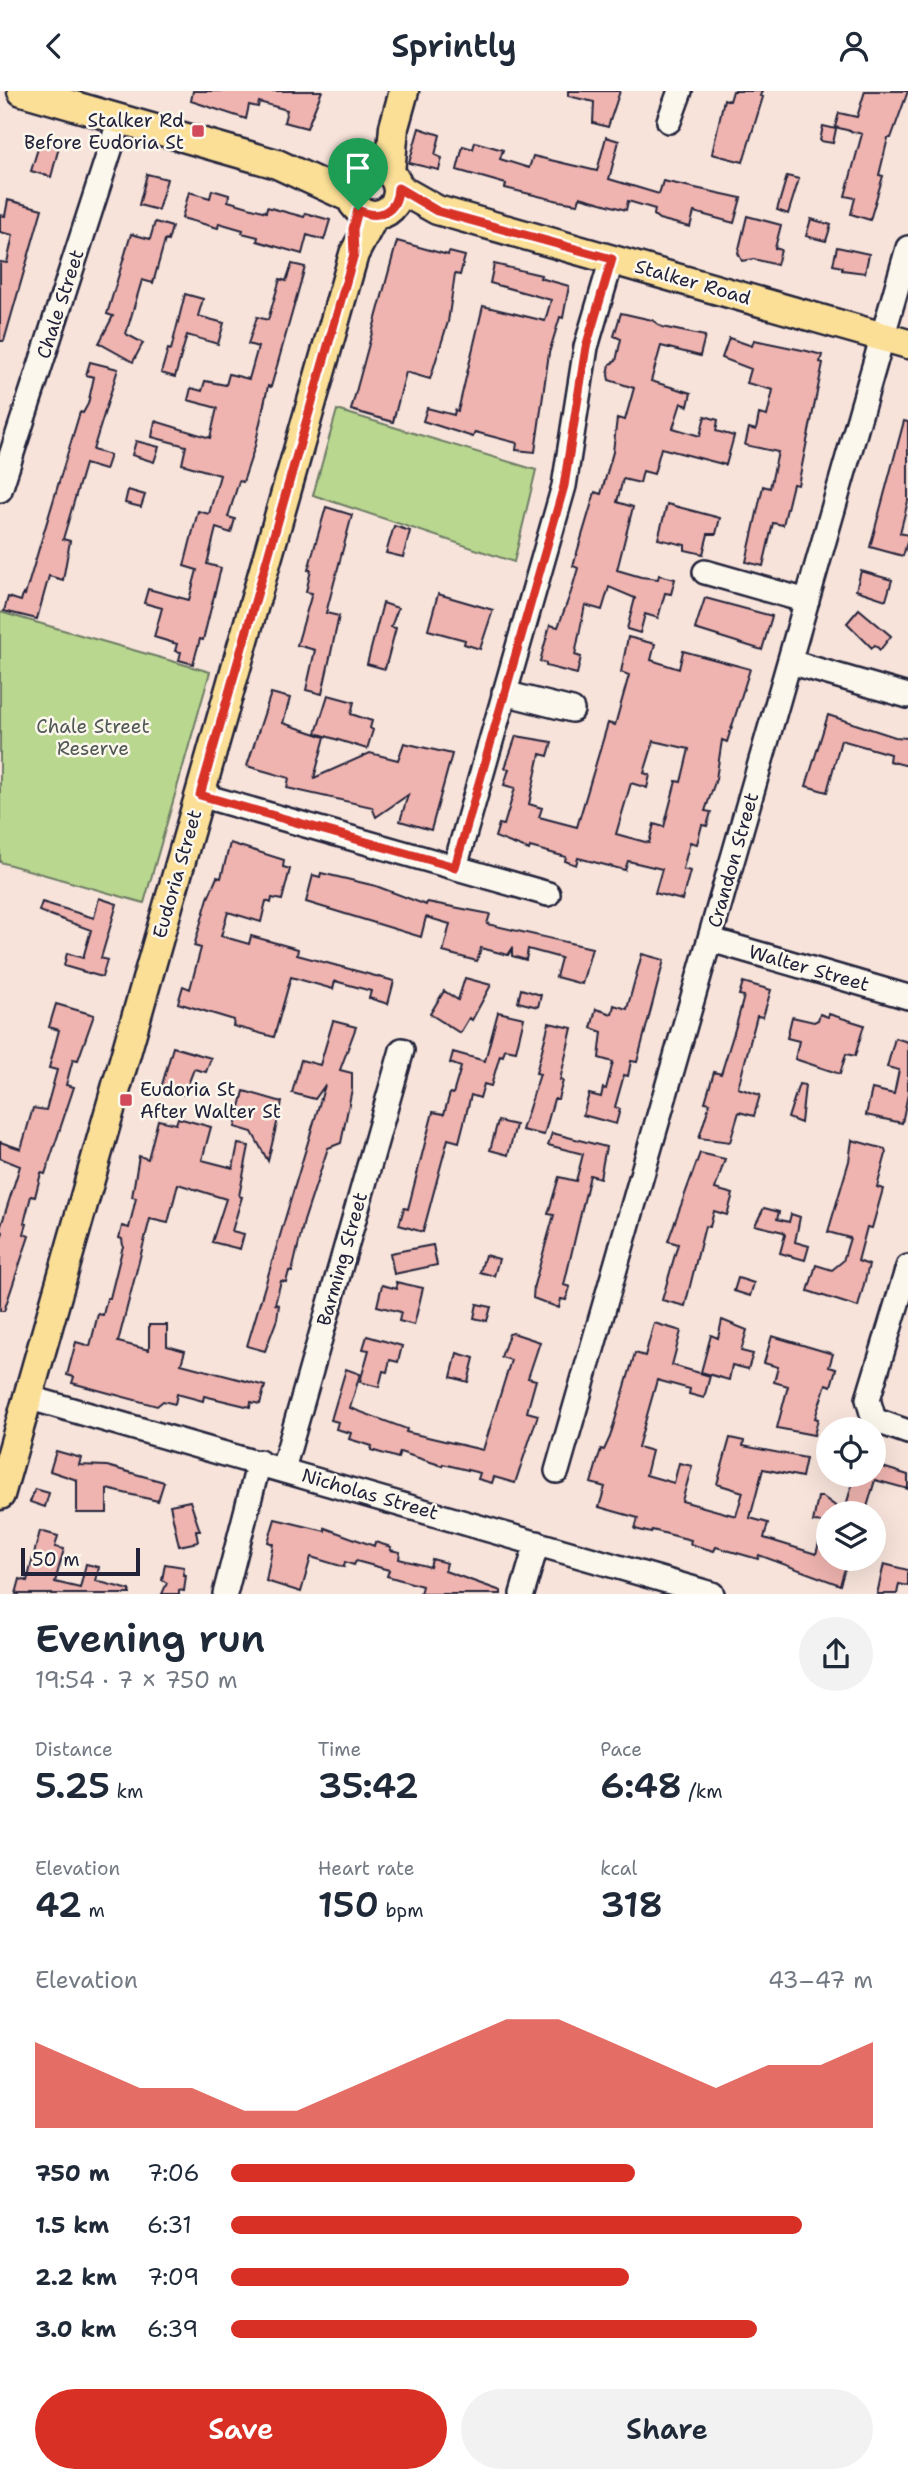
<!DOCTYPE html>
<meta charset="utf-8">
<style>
body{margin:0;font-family:"Shantell Sans",sans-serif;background:#f2f2f3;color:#1f2937;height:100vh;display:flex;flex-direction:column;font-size:26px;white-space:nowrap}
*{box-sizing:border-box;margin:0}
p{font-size:23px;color:#747a83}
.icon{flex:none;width:38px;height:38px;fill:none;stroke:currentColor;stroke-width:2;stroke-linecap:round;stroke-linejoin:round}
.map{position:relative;height:1503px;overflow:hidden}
.drawer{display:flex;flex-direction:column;background:#fff;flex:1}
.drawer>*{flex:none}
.fabs{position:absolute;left:816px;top:1326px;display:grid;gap:14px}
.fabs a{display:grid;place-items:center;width:70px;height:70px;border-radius:50%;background:#fff;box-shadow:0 7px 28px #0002;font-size:35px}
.scale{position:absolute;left:21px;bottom:18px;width:119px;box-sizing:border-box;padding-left:7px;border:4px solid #22223b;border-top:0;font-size:19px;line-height:24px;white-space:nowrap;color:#22223b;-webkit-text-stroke:5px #fbf7ec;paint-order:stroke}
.pin{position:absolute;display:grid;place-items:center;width:60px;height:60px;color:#fff;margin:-72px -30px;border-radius:50% 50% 50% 0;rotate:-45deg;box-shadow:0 0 7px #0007}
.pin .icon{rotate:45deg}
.round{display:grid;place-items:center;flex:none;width:74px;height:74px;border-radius:37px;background:#f2f2f3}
.head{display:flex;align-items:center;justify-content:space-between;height:119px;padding:0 35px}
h1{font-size:38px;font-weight:600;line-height:52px}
.metrics{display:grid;grid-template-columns:repeat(3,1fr);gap:10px;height:119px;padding:7px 35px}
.metrics div{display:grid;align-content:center}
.metrics b{font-size:35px;font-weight:600}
.metrics small{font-size:19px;font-weight:400}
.metrics p{font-size:19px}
.chart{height:196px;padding:14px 35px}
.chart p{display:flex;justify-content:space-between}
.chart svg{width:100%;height:126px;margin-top:7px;fill:#d93025;opacity:.7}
.button{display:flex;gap:14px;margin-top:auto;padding:14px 35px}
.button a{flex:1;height:80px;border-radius:42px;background:#d93025;color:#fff;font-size:28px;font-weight:600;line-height:80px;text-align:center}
.button a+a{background:#f2f2f3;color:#1f2937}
ul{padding:0 35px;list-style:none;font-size:23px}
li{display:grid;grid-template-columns:112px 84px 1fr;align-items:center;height:52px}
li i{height:18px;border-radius:9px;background:#d93025}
header{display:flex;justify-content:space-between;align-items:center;height:91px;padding:0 35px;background:#fff;font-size:32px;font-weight:600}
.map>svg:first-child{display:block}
</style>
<header><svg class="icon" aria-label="back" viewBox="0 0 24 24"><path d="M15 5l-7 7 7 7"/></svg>Sprintly<svg class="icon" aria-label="person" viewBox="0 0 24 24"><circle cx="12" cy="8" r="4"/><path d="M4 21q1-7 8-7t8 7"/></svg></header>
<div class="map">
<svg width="908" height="1503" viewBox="0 0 908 1503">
<rect width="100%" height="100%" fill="#f7e3da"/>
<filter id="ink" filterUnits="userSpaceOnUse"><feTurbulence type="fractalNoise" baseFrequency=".0143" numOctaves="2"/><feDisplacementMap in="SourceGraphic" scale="14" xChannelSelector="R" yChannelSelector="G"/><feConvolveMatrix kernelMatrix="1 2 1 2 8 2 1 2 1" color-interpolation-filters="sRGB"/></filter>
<g filter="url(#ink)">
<path fill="#b9d78f" stroke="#6e7c65" stroke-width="2" d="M337,319L536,379L514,471L313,404Z
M0,521L210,581L144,812L0,771Z"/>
<path fill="#efb4af" stroke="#22223b" stroke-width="2" fill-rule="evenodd" d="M193,0H322L307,37L284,31L287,19L259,11L258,16L249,14L246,28L191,10Z
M568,0H620L608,36L593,32L594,11L568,5Z
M733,0H762L760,5L763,6L743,71L712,63L724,8L730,10Z
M865,0H908L891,47H888L879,84L883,85L870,129L851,123L855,107L845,105L862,43L835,36L839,22L857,26Z
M823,35L836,38L833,52L820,50Z
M419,37L440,44L435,64L442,67L439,79L409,72Z
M606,46L619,50L609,88L659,103L663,90L741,107L734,132L694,121L690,136L659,128L654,124L655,118L628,110L626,119L580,106L578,113L559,110L505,97L506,93L457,79L463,55L473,58L475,51L503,59L500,68L529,77L533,65L597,80Z
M40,51L59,56L51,86L31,80Z
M147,83L167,88L158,119L139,114Z
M787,85L799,88L788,123L777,119Z
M212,99L229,104L228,110L266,121L267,116L304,126L305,122L330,129L324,149L307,144L302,163L257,150L258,146L242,142L243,139L219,132L218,137L182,127L189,101L210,107Z
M8,109L42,118L4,250H0V171L7,172L13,144L0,141V124L5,125Z
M747,125L781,134L775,157L781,159L777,174L754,168L742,170L738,162Z
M811,128L831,134L826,150L806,145Z
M155,131L172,136L168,150L165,149L153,192L142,189L126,243L143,252L133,271L99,252L113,225L107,223L131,143L150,148Z
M397,150L448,164L449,161L465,165L460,184L455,183L448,231L430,288L406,281L393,331L351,319Z
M837,156L869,163L865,182L842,179V176L833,174Z
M292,173L305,176L271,296L268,295L255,355L243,391L239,390L228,426L235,428L231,442L216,437L207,473L221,477L203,549L200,548L193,573L179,569L181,561L175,560L177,553L154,546L162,517L144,512L148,498L189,509L197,479L184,475L198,420L209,423L220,384L182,373L186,355L152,346L155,330L210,347L217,317L188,309L191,297L202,300L205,290L226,294L229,283L249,288L258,256L248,253L257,226L268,229L280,188L286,190Z
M494,173L541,184L540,187L569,195L563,227L560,226L549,262L535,361L516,359L517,352L475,341L473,346L423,330L427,317L454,324L455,319L458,320L483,215L545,230L551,209L490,192Z
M185,203L203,208L198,225L224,232L218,253L187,244L175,286L161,282L168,258L171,259Z
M621,222L652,229L662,236L705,245L700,265L661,255L651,290L691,302L688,315L681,312L673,337L700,345L705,325L718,329L716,340L734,345L726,374L661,357L654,383L643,380L640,392L623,388L617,411L633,416L617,479L641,486L658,488L659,484L675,488L671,503L665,502L658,527L645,523L640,542L627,538L635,507L609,496L602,519L585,514L575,564L581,566L577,583L546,575V572L540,570L550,534L558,536L571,501L578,477L573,475L595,401L601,403L613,361L617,327L625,329L634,297L609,289L608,284L610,273L616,270L621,248L614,245Z
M729,247L752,255L754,249L807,260L822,264L820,271L823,272L798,394L793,393L783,434L773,432L763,475L746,471L763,395L770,397L778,361L745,354L749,337L756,339L759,323L767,325L773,299L747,292L751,278L722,267Z
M90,271L118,278L93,359L110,364L105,379L85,373L63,448L70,450L63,489L49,485L37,528L4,520L8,506L21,510L23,503L25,504L80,321L83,322L88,313L94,286L86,284Z
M904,330L908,331V410L900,442L908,444V448L903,465L870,456Z
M136,350L159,356L154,371L132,364Z
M128,399L145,404L141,416L125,412Z
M667,413L720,427L716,443H708L703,463L685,459V454L658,448Z
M326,416L352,424L326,522L339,525L322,603L306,599L315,559L297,554L312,502L306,501L311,479H308Z
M394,435L410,440L403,466L386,462Z
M861,480L892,489L886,509L856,499Z
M438,503L493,519L480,558L464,553L465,549L428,539Z
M705,507L772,525L762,559L695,538Z
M383,512L398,517L391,536L396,537L385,578L367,573Z
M859,518L891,545L880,559L875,554L872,557L847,532Z
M628,546L655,553L651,569L679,578L683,560L750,578L727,651L722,649L716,688L705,720L711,721L707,735L702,734L697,753L690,751L683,778L690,780L682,809L655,802L662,778L628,770L625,779L578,767L576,774L565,770L566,766L530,756L529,759L495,746L499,733L504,734L515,697L504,694L509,678L505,677L516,645L552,651L548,665L540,663L529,713L542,717L539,726L577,736L608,632L615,634L629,584L621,581ZM654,650L689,658L681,691L676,690L664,736L654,733L649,752L616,743L631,692L647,697L650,684L644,682Z
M271,602L290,607L283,632L325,646L314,687L370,662L398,669L404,652L452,663L431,739L400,730L408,704L376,726L372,716L287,697L289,687L247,675Z
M328,604L354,611L351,623L372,630L370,637L373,639L367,658L316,642Z
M828,624L895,646L908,647V675L889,670L890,663L841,649L827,701L806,695Z
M230,752L284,769L283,776L290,778L282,809L272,807L271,812L266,810L261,831L228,821L221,845L249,853L251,845L298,858L297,864L394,890L388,913L369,907L371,900L335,890L333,898L291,886L274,946L233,935L234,929L178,912L183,895L190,898L201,857L194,855L208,807L217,786L221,787Z
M321,782L376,795L426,814L427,811L490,823L487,833L592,857L582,893L556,886L561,867L528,858L526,869L512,865V858L508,864L481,857L477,870L443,861L450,833L426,826L421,846L306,811L313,784L320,786Z
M99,807L117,813L101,867L107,869L102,886L64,875L67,862L83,867L91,839L39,820L42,811L94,827Z
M642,863L664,869L637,971L631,970L628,985L624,984L615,1016L620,1018L616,1033L583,1024L589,1003L601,1006L603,997L606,998L613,971L599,967L602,941L591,937L596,918L612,923L614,914L627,918Z
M465,887L491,894L472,929L469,927L460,942L430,923L444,900L458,909Z
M743,891L771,899L763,926L757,925L738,997L760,1004L754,1025L739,1021L730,1051L699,1047L710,1012L705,1011L714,981L721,983L736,935L744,905L739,904Z
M521,898L541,904L538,916L518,911Z
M56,913L94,924L78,969L73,968L66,994L74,996L45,1083L41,1082L35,1106L31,1105L24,1132L27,1133L24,1143L29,1145L4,1220H0V1151L3,1141L0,1138L20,1075L0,1067V1051L21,1058L33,1017L46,1019L57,979L49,977L59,939L49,936Z
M498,921L524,927L516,960L505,958L503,965L500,964L491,995L484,993L480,1007L471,1004L459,1051L448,1048L423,1141L399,1134L404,1117L408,1118L433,1021L444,1023L450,1002L453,1003L461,976L450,972L453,961L485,970Z
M820,923L828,926L829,923L864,934L855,965L846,963L840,983L795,968L799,950L787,947L792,926L814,931L818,929Z
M333,930L356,936L340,979L352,982V998L341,1052L328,1057L304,1130L292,1181L289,1180L286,1191L281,1190L275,1213L279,1214L277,1228L265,1260L247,1255L325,994L315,1008L292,1002L301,969L320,974Z
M549,932L572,937L560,989L563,990L558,1008H554L544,1044L522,1039L540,983L536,982Z
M895,947L908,951V1003L902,1032L866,1024L872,998L894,1003L899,979L887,976Z
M173,956L211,967L206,981L194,978L184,1004L161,997Z
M799,993L805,994L801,1032L788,1027Z
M244,1000L282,1011L268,1070L252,1041L235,1036Z
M178,1027L211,1036L202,1069L233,1077L238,1053L249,1055L239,1105L242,1106L232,1140L244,1143L240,1158L212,1151L226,1108L178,1093L168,1132L150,1128L118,1251L149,1259V1234H167V1255L185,1260L181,1273L265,1295L260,1313L251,1311L250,1316L204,1305L203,1310L177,1303L175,1313L163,1310L157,1315L72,1292L74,1286L67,1284L76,1251L90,1255L98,1223L103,1224L107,1207H110L123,1155L122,1148L119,1147L122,1135L129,1137L136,1107L132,1106L139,1065L148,1068L158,1029L176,1033Z
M498,1030L516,1034L508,1064L490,1059Z
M552,1042L606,1056L600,1087L590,1084L564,1194L570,1196L566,1209L561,1208L559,1217L533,1207L534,1194L554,1124L548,1123L559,1086L576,1090L583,1063L548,1054Z
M852,1049L885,1058L886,1063L877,1096L883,1098L872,1137L867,1136L858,1170L869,1174L858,1216L808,1200L816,1174L832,1179L843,1170L850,1147L828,1141L849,1070Z
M700,1062L725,1068L715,1098L733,1103L727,1124L714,1120L710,1136L705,1135L685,1215L662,1209L678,1153L668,1150Z
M764,1117L779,1121L777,1128L789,1131L791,1123L800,1126L795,1151L809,1155L805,1169L780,1162L785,1144L783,1141L755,1134Z
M433,1154L437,1174L394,1183L390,1162Z
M485,1164L499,1168L494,1185L480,1181Z
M738,1187L754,1192L750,1205L734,1200Z
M396,1191L423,1197L414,1234L399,1230L401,1221L377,1215L382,1194L397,1198Z
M477,1213L491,1216L487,1230L474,1227Z
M722,1229L747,1239L741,1260L753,1263L748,1278L732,1274L729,1289L701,1281L711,1244L718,1247Z
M654,1232L681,1240L672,1274L710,1285L704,1307L689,1303L690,1298L657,1289L638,1356L652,1360L646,1384L674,1392L679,1372L692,1375L682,1410L736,1425L743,1401L717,1393L730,1347L744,1350L743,1355L806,1367L802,1386L763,1378L750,1427L768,1432L764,1447L816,1463L823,1437L828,1438V1468H848L840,1494L759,1464L758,1468L716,1456L714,1460L690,1453L691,1449L652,1439L651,1442L635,1438L638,1427L599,1416L605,1396L591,1392L601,1358L604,1359L610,1346L635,1262L645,1265Z
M513,1242L540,1251L528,1287L536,1289L527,1321L538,1324L515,1392L494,1386L492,1392L478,1388L480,1382L443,1373V1375L400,1361L398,1367L371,1359L372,1355L349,1348L351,1342L336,1338L338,1331L331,1329L346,1278L360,1283L350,1317L407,1338L406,1341L483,1359L511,1269L501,1266L509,1243Z
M367,1245L402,1255L398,1271L390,1269L387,1281L383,1280L379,1296L360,1291L369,1259L363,1258Z
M772,1245L833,1263L829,1276L836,1278L831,1295L826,1293L815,1327L818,1328L814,1344L777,1337L788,1295L774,1291L778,1276L764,1272Z
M457,1262L474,1267L468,1291L451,1286Z
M56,1360L81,1367L79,1374L107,1375L164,1391L158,1410L107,1398V1422H77V1389L50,1380Z
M873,1373L908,1384V1398L875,1389L865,1423H828V1432L813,1431L818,1406H823L844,1421L855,1384H873Z
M35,1398L49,1402L45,1416L30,1411Z
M190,1410L200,1440H196L198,1451L179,1455L170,1414Z
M275,1428L325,1440V1437L374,1455L375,1451L391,1456L390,1459L400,1461L399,1468L430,1476L432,1468L447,1472L445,1480L501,1500V1503H420L422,1495L387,1485L389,1479L356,1470L354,1474L345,1471L344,1476L311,1466L301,1501L266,1490L273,1453L268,1451Z
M40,1440L58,1445L55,1456L64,1458L55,1491L80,1497L86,1473L99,1476L96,1490L130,1499V1503H16L20,1488L27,1490Z
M165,1473L184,1476L183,1484H186L184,1500L179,1499V1503H162L167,1492L162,1489Z
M884,1473L908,1479V1495L899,1493L897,1503H877Z"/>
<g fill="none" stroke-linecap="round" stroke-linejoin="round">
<g stroke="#22223b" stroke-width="28">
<path id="minor" d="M669,30L680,0
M0,399L120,28
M705,481L807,510
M790,571L908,605
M504,602L572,619
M200,704L548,803
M455,776L564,395L586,256L612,168
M711,849L908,906
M908,1176L868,1308L874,1329L908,1341
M27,1306L712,1503
M283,1378L402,959
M557,1380L908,157
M225,1503L259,1371
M522,1503L537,1452"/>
</g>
<g stroke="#22223b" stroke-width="33">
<path id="major" d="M22,0L277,73L351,107
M350 100a24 24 0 1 1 48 0a24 24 0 1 1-48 0Z
M390,82L394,36L404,0
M398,97L437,119L908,253
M0,1404L354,163L374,125"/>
</g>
<use href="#minor" stroke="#fbf7ec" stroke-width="23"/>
<use href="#major" stroke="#fbdf96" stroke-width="28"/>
</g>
</g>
<g fill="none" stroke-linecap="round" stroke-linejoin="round" filter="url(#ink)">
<g stroke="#fff" stroke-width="14">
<path id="route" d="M398,97L437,120L612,168L586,256L564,395L455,776L200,704L354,163L353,138L358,119C378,129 397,122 398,97Z"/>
</g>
<use href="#route" stroke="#d93025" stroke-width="9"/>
</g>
<g fill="#d1495b" stroke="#fbf7ec" stroke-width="2.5">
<rect x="191" y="33" width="14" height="14" rx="3.5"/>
<rect x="119" y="1002" width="14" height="14" rx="3.5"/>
</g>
<g text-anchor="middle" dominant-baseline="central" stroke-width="5" stroke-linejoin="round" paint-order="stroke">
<g font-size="19" fill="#22223b" stroke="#fbf7ec" text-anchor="end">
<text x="184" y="29">Stalker Rd<tspan x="184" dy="22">Before Eudoria St</tspan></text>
<text x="140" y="998" text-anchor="start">Eudoria St<tspan x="140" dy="22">After Walter St</tspan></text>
</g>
<g font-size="19" fill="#22223b" stroke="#fbf7ec">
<text transform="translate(693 191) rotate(16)">Stalker Road</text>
<text transform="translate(60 213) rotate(-72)">Chale Street</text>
<text transform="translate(733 769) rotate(-74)">Crandon Street</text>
<text transform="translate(177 783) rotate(-74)">Eudoria Street</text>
<text transform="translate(809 877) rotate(16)">Walter Street</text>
<text transform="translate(342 1168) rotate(-74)">Barming Street</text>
<text transform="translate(370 1403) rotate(16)">Nicholas Street</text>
</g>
<g font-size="19" fill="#4f5854" stroke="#fbf7ec">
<text x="93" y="635">Chale Street<tspan x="93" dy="22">Reserve</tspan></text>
</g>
</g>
</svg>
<div class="fabs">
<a><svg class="icon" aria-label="locate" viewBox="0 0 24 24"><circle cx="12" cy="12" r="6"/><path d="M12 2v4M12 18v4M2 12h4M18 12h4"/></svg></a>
<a><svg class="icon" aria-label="layers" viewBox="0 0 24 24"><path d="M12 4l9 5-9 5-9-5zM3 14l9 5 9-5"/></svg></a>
</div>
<div class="scale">50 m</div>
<div class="pin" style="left:358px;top:119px;background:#1e9e55"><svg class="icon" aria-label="arrive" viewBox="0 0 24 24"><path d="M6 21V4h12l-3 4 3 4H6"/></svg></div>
</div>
<section class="drawer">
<div class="head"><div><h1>Evening run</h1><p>19:54 · 7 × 750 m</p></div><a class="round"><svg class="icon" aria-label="share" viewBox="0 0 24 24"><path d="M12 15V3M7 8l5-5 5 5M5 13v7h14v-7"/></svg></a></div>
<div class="metrics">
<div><p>Distance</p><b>5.25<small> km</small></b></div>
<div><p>Time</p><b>35:42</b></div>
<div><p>Pace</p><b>6:48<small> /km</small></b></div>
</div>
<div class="metrics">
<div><p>Elevation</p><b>42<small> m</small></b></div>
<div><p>Heart rate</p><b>150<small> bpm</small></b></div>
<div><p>kcal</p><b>318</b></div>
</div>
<div class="chart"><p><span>Elevation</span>43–47 m</p>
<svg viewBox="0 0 160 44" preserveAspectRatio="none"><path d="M0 44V14L10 22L20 30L30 30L40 38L50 38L60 30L70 22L80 14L90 6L100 6L110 14L120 22L130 30L140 22L150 22L160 14V44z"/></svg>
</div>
<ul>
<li><b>750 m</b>7:06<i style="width:63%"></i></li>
<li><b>1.5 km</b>6:31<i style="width:89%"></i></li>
<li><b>2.2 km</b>7:09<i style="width:62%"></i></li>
<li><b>3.0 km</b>6:39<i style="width:82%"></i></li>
</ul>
<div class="button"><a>Save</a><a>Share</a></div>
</section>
